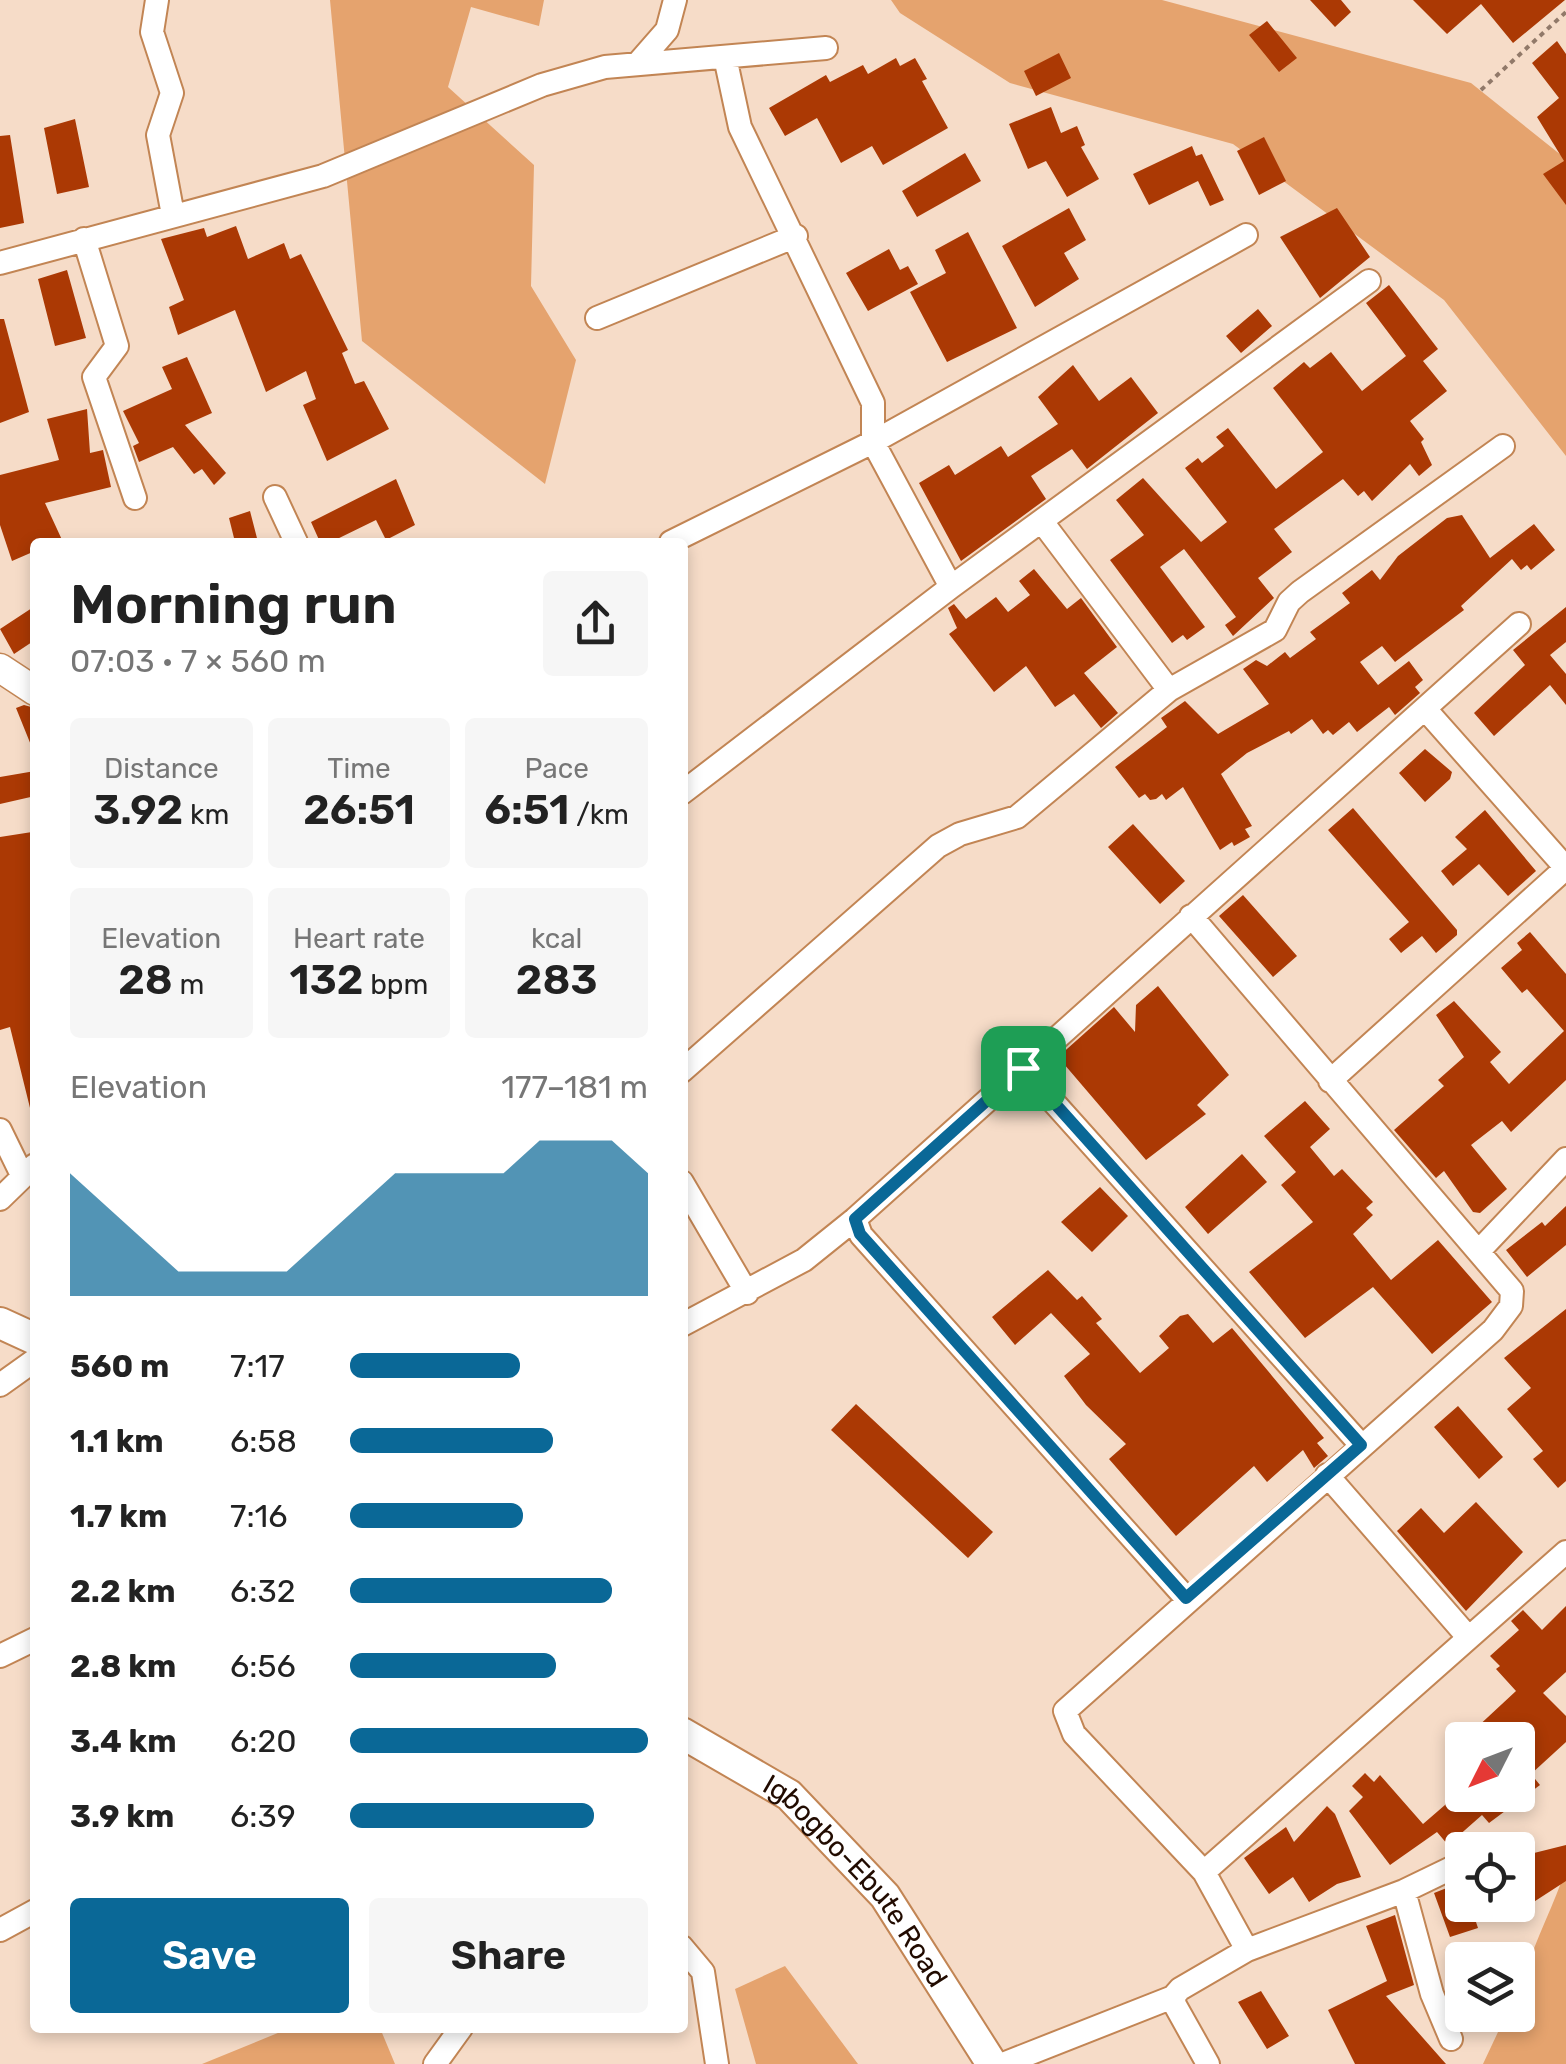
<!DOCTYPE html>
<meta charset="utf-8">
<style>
body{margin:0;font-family:Rubik,sans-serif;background:#f6f6f6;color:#222;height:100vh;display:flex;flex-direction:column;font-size:38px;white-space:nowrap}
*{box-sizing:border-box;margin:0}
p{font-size:32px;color:#767676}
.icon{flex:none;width:55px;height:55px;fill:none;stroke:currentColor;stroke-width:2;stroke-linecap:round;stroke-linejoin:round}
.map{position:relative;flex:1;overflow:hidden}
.side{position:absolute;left:30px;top:538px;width:658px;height:1495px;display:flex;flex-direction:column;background:#fff;border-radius:10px;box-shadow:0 5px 15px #0003}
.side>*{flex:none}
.needle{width:65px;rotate:228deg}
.tools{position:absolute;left:1445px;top:1722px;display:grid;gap:20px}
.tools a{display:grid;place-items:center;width:90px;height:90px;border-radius:10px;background:#fff;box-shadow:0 5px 15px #0003;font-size:50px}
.pin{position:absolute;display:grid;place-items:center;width:85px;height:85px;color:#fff;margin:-42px;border-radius:20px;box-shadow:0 5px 15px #0006}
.round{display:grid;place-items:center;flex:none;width:105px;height:105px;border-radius:10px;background:#f6f6f6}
.head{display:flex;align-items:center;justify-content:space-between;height:170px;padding:0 40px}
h1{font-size:55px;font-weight:600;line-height:75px}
.metrics{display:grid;grid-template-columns:repeat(3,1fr);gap:15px;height:170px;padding:10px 40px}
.metrics div{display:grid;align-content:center;border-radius:10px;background:#f6f6f6;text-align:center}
.metrics b{font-size:42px;font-weight:600}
.metrics small{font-size:28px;font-weight:400}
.metrics p{font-size:28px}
.chart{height:280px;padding:20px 40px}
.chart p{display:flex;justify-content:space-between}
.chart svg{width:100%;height:180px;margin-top:10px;fill:#0a6897;opacity:.7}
.button{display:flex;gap:20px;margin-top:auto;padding:20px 40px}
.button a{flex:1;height:115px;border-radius:10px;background:#0a6897;color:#fff;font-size:40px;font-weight:600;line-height:115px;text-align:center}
.button a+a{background:#f6f6f6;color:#222}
ul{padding:0 40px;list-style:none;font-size:32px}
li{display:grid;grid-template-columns:160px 120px 1fr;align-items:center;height:75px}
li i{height:25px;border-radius:12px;background:#0a6897}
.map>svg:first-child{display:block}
</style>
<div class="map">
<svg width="1566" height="2064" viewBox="0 0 1566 2064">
<rect width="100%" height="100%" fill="#f6dcc8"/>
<path fill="#e5a36e" d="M330,0H544L539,26L471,7L448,87L534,165L531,286L576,360L545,484L362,341Z
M891,0H1162L1471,83L1566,159V456L1444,300L1233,144L1010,83L900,13Z
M1566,1868V2064H1483L1506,2015H1518C1518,1969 1552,1914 1566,1868Z
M785,1966L858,2064H756L735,1989Z
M290,2028H380L395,2064H202Z"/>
<path fill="#ab3904" d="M1310,0H1341L1351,12L1335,27Z
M1413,0H1565L1513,43L1481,4L1447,34Z
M1267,21L1297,58L1279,72L1249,35Z
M1557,41L1566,54V205L1543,174L1564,161L1537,117L1559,98L1532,63Z
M1059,53L1071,78L1036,96L1024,71Z
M896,58L900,66L915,58L927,79L922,81L948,128L883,165L872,146L841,163L817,118L785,136L769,108L826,75L830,82L863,65L868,74Z
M1051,107L1061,133L1077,126L1085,145L1081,147L1099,179L1067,197L1046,161L1028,169L1009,124Z
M75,119L89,187L57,194L44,128Z
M10,135L24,223L0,228V136Z
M1264,137L1286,181L1259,195L1237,151Z
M1192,146L1196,156L1202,154L1224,200L1210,206L1198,181L1149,205L1133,174Z
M965,153L981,181L917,217L902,191Z
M1069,208L1086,240L1064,253L1079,279L1035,307L1002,246Z
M1337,208L1370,257L1320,298L1280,237Z
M236,226L248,259L284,243L290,259L301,254L348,350L342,353L355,384L364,381L389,429L327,461L303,405L316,399L306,371L266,392L235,310L178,335L169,307L184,300L161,239L204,228L207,237Z
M968,232L1017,328L947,362L910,292L946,273L935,250Z
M889,249L900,270L908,266L918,284L868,311L846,273Z
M67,270L86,338L55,346L38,279Z
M1389,285L1438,349L1423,361L1447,391L1410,421L1424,439L1421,442L1432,465L1419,476L1410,464L1372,501L1364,491L1358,496L1343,479L1274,529L1292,552L1258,578L1274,598L1233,636L1225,625L1236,617L1184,549L1160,567L1205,627L1187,640L1183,635L1172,643L1110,560L1144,535L1116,500L1143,478L1201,542L1227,522L1185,468L1198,458L1202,463L1224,446L1216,437L1228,428L1276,489L1323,452L1273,388L1304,362L1310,368L1331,352L1362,391L1406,356L1366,303Z
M1258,309L1272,326L1241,353L1226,336Z
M0,319H4L29,412L0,423Z
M187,357L212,413L185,425L226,473L214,485L202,469L194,474L173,447L139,462L133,446L139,443L123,411L172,389L162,367Z
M1073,365L1099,401L1131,377L1158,413L1087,469L1072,449L1031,476L1046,499L961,561L919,483L949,465L955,475L1001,446L1008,457L1058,424L1038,397Z
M87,409L90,453L103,450L111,487L45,503L63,542H35V551L12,561L0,525V475L59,460L47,419Z
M396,479L415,525L386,540L376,520L331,542H320L311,522Z
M250,511L258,542H235L229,518Z
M1462,515L1490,558L1534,524L1555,550L1531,570L1527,565L1521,570L1512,559L1461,606L1464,610L1395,662L1382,646L1360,662L1378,685L1409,661L1423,680L1415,687L1420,693L1395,715L1389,707L1357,732L1349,722L1333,735L1328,730L1323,734L1312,719L1291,734L1289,731L1247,753L1221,774L1252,826L1245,829L1250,837L1234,846L1232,842L1220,850L1183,787L1166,800L1162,794L1156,799L1150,800L1145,794L1139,798L1115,767L1167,727L1161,718L1185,701L1218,734L1269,704L1243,669L1256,660L1267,666L1285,652L1290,658L1316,639L1310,632L1350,603L1342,593L1372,570L1380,580L1398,556L1447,518Z
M1034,569L1067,609L1081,598L1117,647L1084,673L1118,713L1101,728L1074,694L1055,707L1026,666L994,692L949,634L957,628L948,608L954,604L966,619L996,597L1008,612L1030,595L1019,581Z
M35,606V640L14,654L0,629Z
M1566,607V642L1550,655L1566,674V705L1550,685L1494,736L1474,713L1525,665L1513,650Z
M24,705L35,708V755L16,708Z
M1425,749L1452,772L1450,779L1425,802L1399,773Z
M35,771V796L0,804V777Z
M1353,808L1457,930V935L1436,953L1422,936L1401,953L1389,939L1409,922L1328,830Z
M1485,810L1536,871L1508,896L1479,864L1453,886L1441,871L1467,849L1455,837Z
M1133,824L1185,881L1160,904L1108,847Z
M32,832L35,843L32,1116L10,1027L0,1030V837Z
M1243,895L1297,956L1273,977L1219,916Z
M1530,932L1566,974V1080L1511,1132L1502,1121L1471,1145L1507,1189L1480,1213L1473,1212L1444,1171L1436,1178L1394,1130L1444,1086L1438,1080L1464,1057L1436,1015L1454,1001L1501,1052L1490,1062L1509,1084L1564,1031L1527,989L1522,993L1501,968L1522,950L1517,943Z
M1158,986L1229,1075L1197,1105L1206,1114L1146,1160L1058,1057L1114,1007L1135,1032L1136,1005Z
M1305,1101L1330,1129L1310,1147L1334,1176L1342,1169L1373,1202L1366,1208L1373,1215L1353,1234L1391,1280L1438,1240L1492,1302L1432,1354L1373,1287L1305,1338L1249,1272L1313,1222L1281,1185L1296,1172L1264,1136Z
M1242,1154L1267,1182L1208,1234L1185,1207Z
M1100,1187L1128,1216L1092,1252L1061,1222Z
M1566,1206V1245L1527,1277L1506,1250L1542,1222L1545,1226Z
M1048,1270L1077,1300L1082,1296L1102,1319L1096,1323L1140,1373L1169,1348L1159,1336L1180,1316L1188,1314L1213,1343L1232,1328L1324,1438L1317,1443L1328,1456L1314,1468L1303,1450L1267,1482L1254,1466L1176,1536L1109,1459L1126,1444L1086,1405L1064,1376L1090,1354L1051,1313L1015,1345L992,1317Z
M1566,1309V1481L1558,1488L1533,1459L1543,1451L1507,1409L1531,1388L1504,1358Z
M856,1404L993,1532L968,1558L831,1430Z
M1458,1406L1503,1457L1479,1479L1434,1427Z
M1476,1502L1523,1552L1466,1611L1397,1531L1421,1508L1444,1533Z
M1566,1606V1672L1543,1693L1566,1716V1742L1531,1774L1540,1785L1489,1823L1482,1815L1448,1845L1437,1832L1390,1865L1349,1811L1363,1797L1352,1786L1365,1773L1374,1782L1380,1775L1423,1824L1460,1792L1518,1795V1740H1483L1474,1730L1516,1691L1496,1669L1500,1666L1490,1656L1519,1630L1511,1621L1523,1610L1542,1630Z
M1327,1806L1335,1814L1361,1877L1337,1884L1309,1902L1293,1877L1269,1894L1244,1858L1286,1827L1294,1842Z
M1566,1845V1881L1518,1912L1476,1922L1478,1928L1450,1937L1434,1893L1462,1882V1905H1518V1884L1529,1880L1518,1857Z
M1395,1915L1414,1985L1386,1996L1446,2064H1355L1328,2010L1387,1981L1366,1926Z
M1261,1991L1289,2036L1267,2049L1238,2002Z"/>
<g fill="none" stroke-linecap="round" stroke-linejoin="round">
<g stroke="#c28554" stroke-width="26">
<path id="minor" d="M157,0L152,32L172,93L158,135L173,215
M725,57L740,127L873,403V442L951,587
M639,62L667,30L675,0
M84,239L117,346L94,377L135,498
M0,263L323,176L542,85L605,67L826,48
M597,318L796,236
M275,497L296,542
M1043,523L1169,690
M671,542L873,442L1246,235
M682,793L951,587L1369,281
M1191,916L1512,1291L1511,1306L1493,1330L1065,1711L1074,1734L1204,1872L1247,1950
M1023,1068L1361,1445
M682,1071L938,846L960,834L1017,817L1169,690L1275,630L1289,602L1300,592L1503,446
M1330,1081L1566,868L1426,710
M0,1130L22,1175
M682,1182L747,1293
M0,1199L35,1165
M855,1219L861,1235L1186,1598
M1479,1251L1566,1159
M682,1325L804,1260L855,1219L1519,624
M0,1385L35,1360
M1327,1475L1468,1637
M0,1656L35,1639
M1204,1872L1566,1552
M1404,1891L1432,1994L1451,2039
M0,1930L35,1911
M682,1947L703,1972L717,2064
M435,2064L461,2028
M1003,2064L1173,1997
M1208,2064L1175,2005L1173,1997L1180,1989L1247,1950L1404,1891L1462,1863"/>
</g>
<g stroke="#c28554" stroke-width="31">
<path id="tertiary" d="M0,668L35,691"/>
</g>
<g stroke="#c28554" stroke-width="34">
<g id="secondary">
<path d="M0,1323L35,1339"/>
<path id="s1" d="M682,1733L789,1795L885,1896L992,2064"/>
</g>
</g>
<path stroke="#917969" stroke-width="4" stroke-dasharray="5 5" stroke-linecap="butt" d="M1481,90L1566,12"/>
<use href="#minor" stroke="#fff" stroke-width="22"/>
<use href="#tertiary" stroke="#fff" stroke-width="28"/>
<use href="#secondary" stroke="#fff" stroke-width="30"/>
</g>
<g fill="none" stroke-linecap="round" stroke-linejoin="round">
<g stroke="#fff" stroke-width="20">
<path id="route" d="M1023,1068L1361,1445L1186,1598L860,1234L855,1219Z"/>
</g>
<use href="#route" stroke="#0a6897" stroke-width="12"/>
</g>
<g text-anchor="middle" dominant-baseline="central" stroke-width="10" stroke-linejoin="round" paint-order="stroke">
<g font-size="28" fill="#210b00" stroke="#f6dcc8">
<text stroke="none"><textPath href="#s1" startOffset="232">Igbogbo-Ebute Road</textPath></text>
</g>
</g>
</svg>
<div class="tools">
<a><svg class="needle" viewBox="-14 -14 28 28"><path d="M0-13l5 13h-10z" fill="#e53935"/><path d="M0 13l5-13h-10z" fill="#767676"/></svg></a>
<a><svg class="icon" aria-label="locate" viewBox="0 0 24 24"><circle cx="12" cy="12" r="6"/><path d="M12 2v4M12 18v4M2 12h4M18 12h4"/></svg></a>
<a><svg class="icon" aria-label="layers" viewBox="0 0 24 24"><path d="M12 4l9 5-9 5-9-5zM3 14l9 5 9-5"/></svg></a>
</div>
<div class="pin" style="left:1023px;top:1068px;background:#1e9e55"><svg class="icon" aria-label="arrive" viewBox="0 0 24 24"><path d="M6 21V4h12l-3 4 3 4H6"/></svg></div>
<section class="side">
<div class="head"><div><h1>Morning run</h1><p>07:03 · 7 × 560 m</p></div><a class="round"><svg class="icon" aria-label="share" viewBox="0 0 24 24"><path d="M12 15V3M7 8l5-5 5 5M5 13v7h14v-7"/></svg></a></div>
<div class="metrics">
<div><p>Distance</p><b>3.92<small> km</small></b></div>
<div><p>Time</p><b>26:51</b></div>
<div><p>Pace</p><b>6:51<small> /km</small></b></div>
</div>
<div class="metrics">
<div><p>Elevation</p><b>28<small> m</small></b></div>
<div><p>Heart rate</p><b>132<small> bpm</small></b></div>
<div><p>kcal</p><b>283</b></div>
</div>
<div class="chart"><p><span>Elevation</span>177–181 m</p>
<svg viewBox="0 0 160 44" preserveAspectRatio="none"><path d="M0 44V14L10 22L20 30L30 38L40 38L50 38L60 38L70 30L80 22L90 14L100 14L110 14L120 14L130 6L140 6L150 6L160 14V44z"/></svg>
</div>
<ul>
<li><b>560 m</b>7:17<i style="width:57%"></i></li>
<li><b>1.1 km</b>6:58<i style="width:68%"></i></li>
<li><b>1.7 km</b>7:16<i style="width:58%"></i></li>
<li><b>2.2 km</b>6:32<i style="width:88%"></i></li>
<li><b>2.8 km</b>6:56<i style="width:69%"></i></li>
<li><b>3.4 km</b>6:20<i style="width:100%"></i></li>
<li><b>3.9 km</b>6:39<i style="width:82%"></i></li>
</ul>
<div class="button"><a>Save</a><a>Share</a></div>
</section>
</div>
